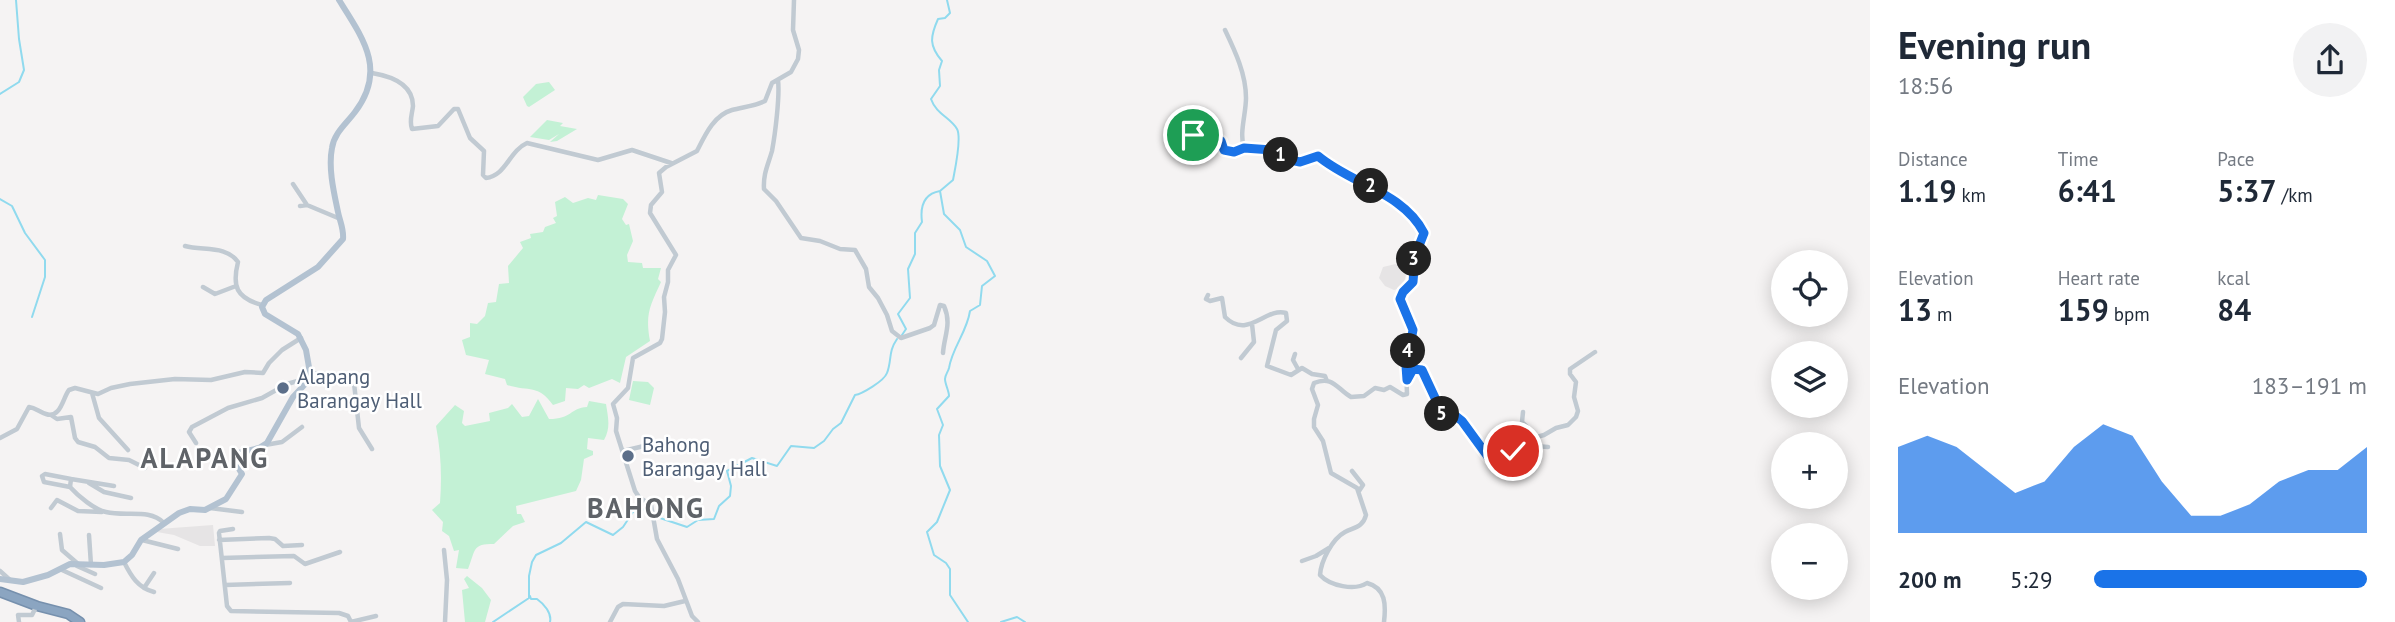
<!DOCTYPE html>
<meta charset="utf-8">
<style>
body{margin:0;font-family:"PT Sans",sans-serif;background:#f2f2f3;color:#1f2937;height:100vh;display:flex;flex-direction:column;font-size:26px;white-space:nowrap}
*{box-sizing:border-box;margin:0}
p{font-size:23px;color:#747a83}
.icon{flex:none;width:38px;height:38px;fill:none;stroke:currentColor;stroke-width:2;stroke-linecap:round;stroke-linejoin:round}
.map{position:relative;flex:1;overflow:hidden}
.panel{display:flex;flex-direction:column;background:#fff;width:525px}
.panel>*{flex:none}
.buttons{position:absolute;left:1771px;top:250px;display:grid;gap:14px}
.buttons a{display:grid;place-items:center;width:77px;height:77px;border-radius:50%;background:#fff;box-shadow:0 4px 18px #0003;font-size:35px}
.pin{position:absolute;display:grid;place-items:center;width:60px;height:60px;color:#fff;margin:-30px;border:4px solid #fff;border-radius:50%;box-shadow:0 2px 7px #0007}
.km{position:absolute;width:35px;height:35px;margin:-18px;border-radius:50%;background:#222;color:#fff;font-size:19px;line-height:35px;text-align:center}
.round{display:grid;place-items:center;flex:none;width:74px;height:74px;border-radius:37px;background:#f2f2f3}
.headline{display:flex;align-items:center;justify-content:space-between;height:119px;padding:0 28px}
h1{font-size:38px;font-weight:700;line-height:52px}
.figures{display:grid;grid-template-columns:repeat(3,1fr);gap:10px;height:119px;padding:7px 28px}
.figures div{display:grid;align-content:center}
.figures b{font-size:30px;font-weight:700}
.figures small{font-size:19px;font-weight:400}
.figures p{font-size:19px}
.chart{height:196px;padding:14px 28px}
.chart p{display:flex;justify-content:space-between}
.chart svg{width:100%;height:126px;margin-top:7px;fill:#1a73e8;opacity:.7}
ul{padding:0 28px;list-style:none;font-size:23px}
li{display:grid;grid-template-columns:112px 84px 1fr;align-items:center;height:52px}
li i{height:18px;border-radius:9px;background:#1a73e8}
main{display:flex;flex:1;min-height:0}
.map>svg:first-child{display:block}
</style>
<main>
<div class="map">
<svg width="1870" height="622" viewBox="0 0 1870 622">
<rect width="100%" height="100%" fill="#f5f3f3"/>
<path fill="#e6e4e5" d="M1404,262L1408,266L1403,287L1394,290L1385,286L1379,278L1383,267Z
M213,525L215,546H200L174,535L157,532L159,529Z"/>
<path fill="#c3f1d5" d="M549,82L555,90L529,107L527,106L523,97L536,84Z
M547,120L563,123L560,126L577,129L557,141L550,142L559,134L549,140L530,137Z
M598,195L623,199L628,204L622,219L626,225L629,224L633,241L627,255L628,262L642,263L643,268H661L658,279L661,282C650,306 645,314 650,341L626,357L620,383L612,379L589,388L584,385L578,389L566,388L565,401L553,405C538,384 529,392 507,385L505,379L485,374L489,360L466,355L462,340L470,337V323L477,324L485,316L488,303L496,302L499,284L509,283L508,266L523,248L520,242L531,238L530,234L543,232L545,227L556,223L553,218L557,216L555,202L565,197L573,203L588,198L596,200Z
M633,381L648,382L654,388L650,405L629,400Z
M538,399L549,419C572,419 570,408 587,407L589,401L606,404C608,417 611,428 604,440L588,438L587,449L593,451V455L584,459L581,480L576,491L516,506L517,514H521L525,522L513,526L494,544C472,544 476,549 468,569L456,568L459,550L454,551L449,536L442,531L443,522L432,510L440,503C442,476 441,452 436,426L455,405L464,411L462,423L465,426L490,421L489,413L508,408L512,404L522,417L529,416Z
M467,576L482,588L491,600L485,622H465L462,590L469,588L464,579Z"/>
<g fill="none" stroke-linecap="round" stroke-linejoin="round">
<path stroke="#90daee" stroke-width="2" d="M947,0L950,13L945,18L938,19C930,37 929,46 942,61L939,70L940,86L931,99C936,114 951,118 957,129C962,138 955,169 953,180L940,191L944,214L960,230L966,247L987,261L995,276L982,286L980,305L970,311C967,332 952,348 949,368C948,372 945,375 945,379C945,384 949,391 949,396L937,409L943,425L939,435L940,466L950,490L937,522L927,532L934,555L946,563L950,569V595L968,622
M0,94L19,82L24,70L19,39L16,0
M0,199L12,206L25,233L45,260V277L32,317
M902,335L906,329L898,314L910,298L908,269L915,254V233L922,222C920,207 923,194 940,191
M530,596L531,599H537C544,604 552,613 550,622
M493,622L529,598V576L532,562L536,555L561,543L586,522L613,535L623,527L635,509H643L651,515L687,527L698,520L714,519L719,506L730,496L731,486L727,471L752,458L777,466L791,446L814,448L824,441L833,429L841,423L855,395C862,394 884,381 887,373C892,360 888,352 897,339
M1001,622L1017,617L1025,622"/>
<g stroke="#7690ad" stroke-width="11">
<path id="highway" d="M0,592L37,606L68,614L80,622"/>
</g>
<path stroke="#c1cad2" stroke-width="4.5" d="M1225,30C1235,51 1246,74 1246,98C1246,114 1239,133 1244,148L1273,150L1286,159L1297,162L1319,157C1328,166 1337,169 1348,175C1377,189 1406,204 1424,231L1415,256L1413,282L1403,292L1400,299L1413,330L1406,366L1407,394L1403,395L1390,387L1384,390L1375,388L1364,396L1351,397C1337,389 1333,375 1314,383L1312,389L1318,405L1314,419V427L1323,441L1331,473L1357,488L1366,515C1363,527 1355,527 1345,532C1332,539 1321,561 1320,575C1330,586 1355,591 1367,583C1386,588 1386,605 1384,622
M372,73C390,76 413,84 413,106C412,115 409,121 412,129L438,126L454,109H458L470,138L484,151L483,175L486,178C506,176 509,151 527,143L598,160L632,150L671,163
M778,80C780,96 775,135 772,151C768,165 763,174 764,189L776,201L801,238L820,241L840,249L855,250L866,269L869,287L878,298L887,315L892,331L901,338L930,328L934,325L940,305L944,306C952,324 944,336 943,353
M1168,132L1183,130L1193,135L1201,134L1212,140L1221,141L1224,150L1234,152L1244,148
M293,184L307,205L338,218
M300,206L307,205
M185,246C203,251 226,245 238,262C232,286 236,298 262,305
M203,287L215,294L236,286
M1208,295L1206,299L1210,301L1222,298L1225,317C1248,340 1265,307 1286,313L1287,321L1276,330L1267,366L1291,375L1302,368L1312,374L1325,376L1327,381
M1295,354L1293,360L1298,369
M1241,358L1254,342L1252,324
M310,373L343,375L354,383L359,428L372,449
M1408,379L1413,369L1422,370L1443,415L1459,418C1470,431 1480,458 1498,460L1526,440L1544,435L1556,428L1568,425L1576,417L1578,411L1574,397L1576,382L1570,374V369L1595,352
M92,393L99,418L128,450
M1523,412L1522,422L1537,437
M51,415L57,419L71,417L75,438L78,442L95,447L109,458L129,460L145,468
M0,438L17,429L29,407C36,408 39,412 46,414C61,419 63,397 69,390L75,388L98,394L111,388L130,384L175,379L211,380L245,372L263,373L269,363L282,350L301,338
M1531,439L1535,446L1548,447
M196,443L189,432L192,427L228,408L262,398L287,384L308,378
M265,445L282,442L302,427
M623,451L644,446
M1352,471L1363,485L1359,491
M89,483L104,492L131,498
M114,486L71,479L70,487C78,496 95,510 106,512C126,517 149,508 164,523
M70,487L44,482L42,476L45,474L71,479
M51,508L57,500L78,511L102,512
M210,508L242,512
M233,529L220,531L219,533L227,606L231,611L339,613L348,616L351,622
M60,534L62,550L77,563
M89,535L91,565
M142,540L178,549
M219,540L269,538L275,539L283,546L302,545
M444,550L447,580L445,622
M222,558L294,556L305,564L340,552
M1302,561L1316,556L1329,548
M124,562C131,576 138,588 154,592
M77,566L95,574
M62,570L101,588
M0,571L10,580
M225,585L290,583
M144,588L154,573
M19,622L18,615H32L36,607
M351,622L376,616
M610,622L618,607L623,604L664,606L685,601
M698,622L692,616L678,579L657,539L651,505L639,497L635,491L616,431L617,418L613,404L628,388L633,358L660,343L662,339L665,312L664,297L668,282V270L676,255L650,213L651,205L662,192L659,173L666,167L697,151C705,135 714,115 732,110C743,107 755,106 765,101L772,83L791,72L798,59L799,50L793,30L794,0"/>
<path stroke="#b3c2d1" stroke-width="6" d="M0,579L23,582L48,575L70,564L104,565L124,562L132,555L141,540L179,513L190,509L205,510L226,499L242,474L233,459L234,454L259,448L267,443L293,397L308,381L310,373L306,350L298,334L265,314L262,307L266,300L318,267L343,239C344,229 340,222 338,212C334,193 328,168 332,148C334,133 346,124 355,112C387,70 363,38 339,0"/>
<use href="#highway" stroke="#8ba5c1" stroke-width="8"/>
</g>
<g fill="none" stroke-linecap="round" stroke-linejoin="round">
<g stroke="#fff" stroke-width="14">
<path id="route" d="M1193,135L1201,134L1211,139L1221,141L1224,150L1234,152L1244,148L1273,150L1286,159L1300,162L1318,156C1351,184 1403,192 1424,233L1415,256L1413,282L1403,292L1400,299L1413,330L1406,366L1407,380L1413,369L1422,370L1443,415L1457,417L1462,421L1489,458L1498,460L1513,451"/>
</g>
<use href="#route" stroke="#1a73e8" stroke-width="9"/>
</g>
<g fill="#5c6f8a" stroke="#fff" stroke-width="2.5">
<circle cx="283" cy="388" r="7"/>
<circle cx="628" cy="456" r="7"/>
</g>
<g text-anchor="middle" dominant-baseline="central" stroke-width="5" stroke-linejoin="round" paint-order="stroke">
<g font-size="21" fill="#4e5e75" stroke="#fff" text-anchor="start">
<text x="297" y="376">Alapang<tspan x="297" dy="24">Barangay Hall</tspan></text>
<text x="642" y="444">Bahong<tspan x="642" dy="24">Barangay Hall</tspan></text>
</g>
<g font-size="28" font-weight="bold" letter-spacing="2" fill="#5f6368" stroke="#fff">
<text x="205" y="457">ALAPANG</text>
<text x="646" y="507">BAHONG</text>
</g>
</g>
</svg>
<div class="buttons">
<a><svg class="icon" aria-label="locate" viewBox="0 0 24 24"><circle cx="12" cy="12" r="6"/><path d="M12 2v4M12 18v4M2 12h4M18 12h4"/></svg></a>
<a><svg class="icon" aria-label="layers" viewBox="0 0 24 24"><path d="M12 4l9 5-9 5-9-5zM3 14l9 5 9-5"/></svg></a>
<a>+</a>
<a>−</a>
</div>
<div class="pin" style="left:1193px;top:135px;background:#1e9e55"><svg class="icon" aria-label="arrive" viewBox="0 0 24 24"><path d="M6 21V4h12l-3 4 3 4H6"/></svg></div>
<div class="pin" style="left:1513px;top:451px;background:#d93025"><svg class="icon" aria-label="check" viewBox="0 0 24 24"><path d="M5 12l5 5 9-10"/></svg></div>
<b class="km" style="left:1281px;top:155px">1</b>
<b class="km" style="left:1371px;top:186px">2</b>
<b class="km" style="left:1414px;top:259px">3</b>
<b class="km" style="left:1408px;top:351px">4</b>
<b class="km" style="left:1442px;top:414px">5</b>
</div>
<section class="panel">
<div class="headline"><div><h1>Evening run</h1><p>18:56</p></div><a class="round"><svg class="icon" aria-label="share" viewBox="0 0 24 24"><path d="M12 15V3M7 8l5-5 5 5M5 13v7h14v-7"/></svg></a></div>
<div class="figures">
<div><p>Distance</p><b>1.19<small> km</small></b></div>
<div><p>Time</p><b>6:41</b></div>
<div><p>Pace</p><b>5:37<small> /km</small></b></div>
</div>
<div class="figures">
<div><p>Elevation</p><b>13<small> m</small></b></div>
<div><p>Heart rate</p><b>159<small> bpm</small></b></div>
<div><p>kcal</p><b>84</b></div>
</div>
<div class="chart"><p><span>Elevation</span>183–191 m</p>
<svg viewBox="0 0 160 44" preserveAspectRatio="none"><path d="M0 44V14L10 10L20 14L30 22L40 30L50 26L60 14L70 6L80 10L90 26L100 38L110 38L120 34L130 26L140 22L150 22L160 14V44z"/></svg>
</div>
<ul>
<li><b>200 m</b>5:29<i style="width:100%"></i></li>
</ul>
</section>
</main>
